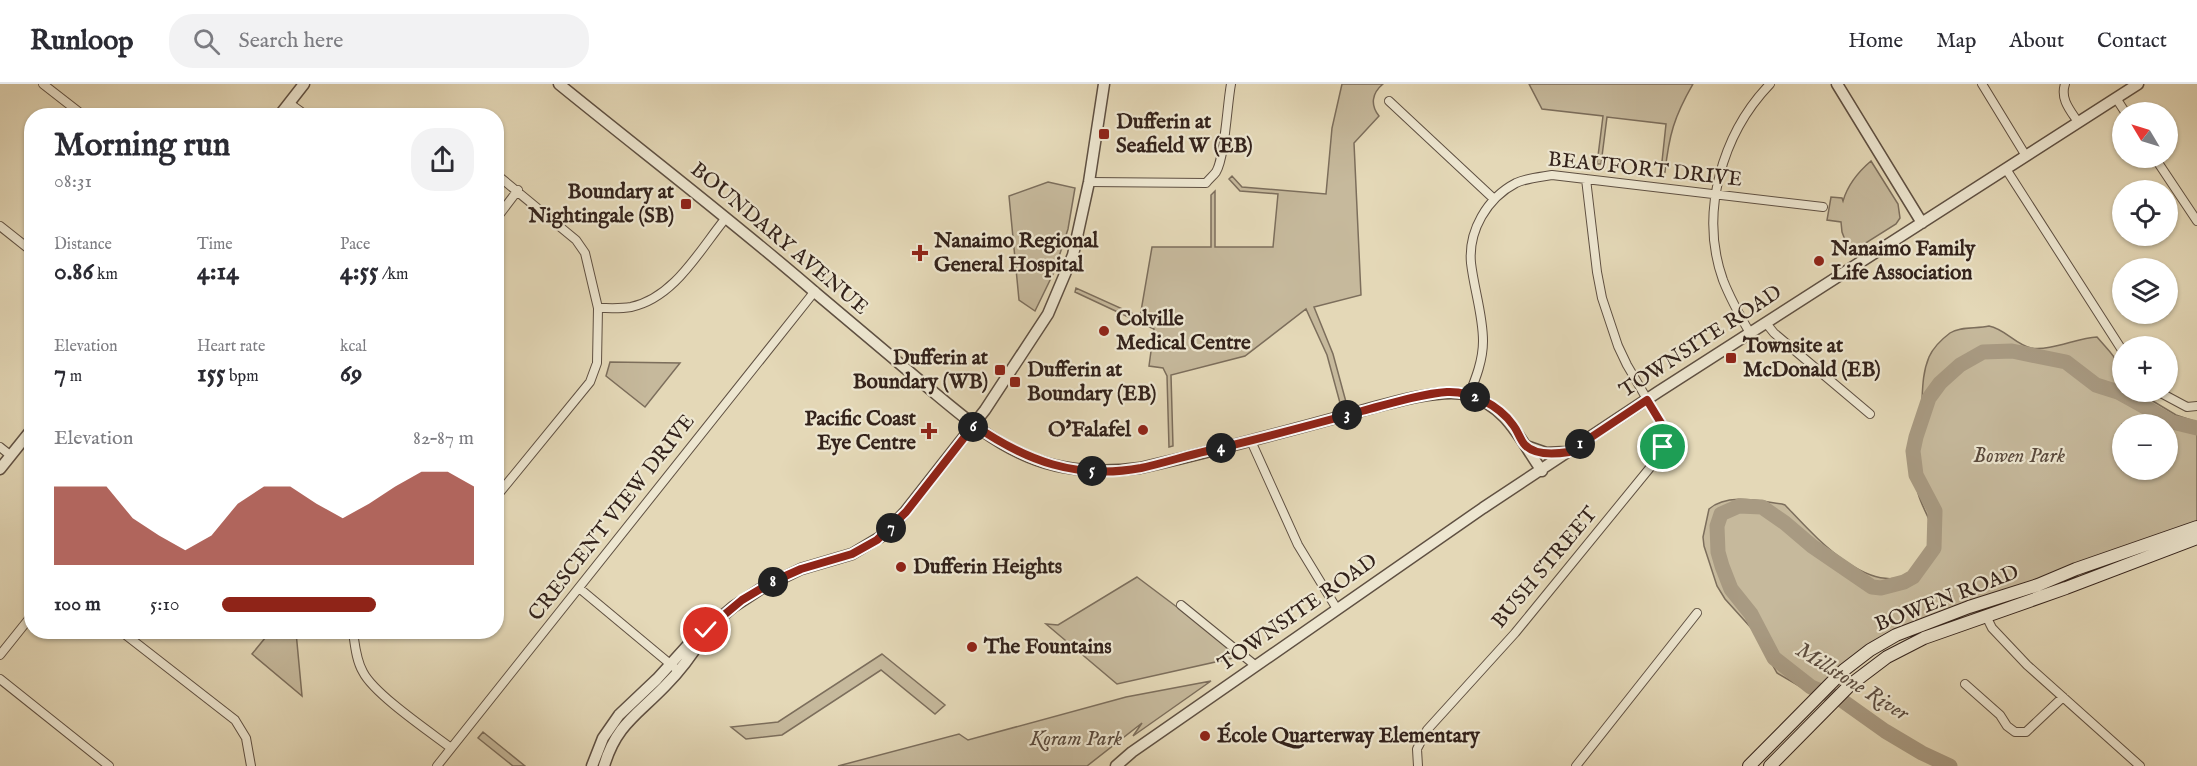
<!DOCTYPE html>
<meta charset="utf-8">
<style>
body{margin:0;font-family:"IM FELL English",serif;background:#f2f2f3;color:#2b2b33;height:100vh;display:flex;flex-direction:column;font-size:22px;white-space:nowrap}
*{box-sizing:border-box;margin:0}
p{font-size:20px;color:#7c7c81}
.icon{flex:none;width:33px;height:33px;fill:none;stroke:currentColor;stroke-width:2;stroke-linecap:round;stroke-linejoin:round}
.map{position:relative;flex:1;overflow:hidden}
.drawer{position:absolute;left:24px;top:24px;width:480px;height:531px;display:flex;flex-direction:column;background:#fff;border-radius:24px;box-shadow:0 2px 4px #0004}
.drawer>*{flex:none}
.needle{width:39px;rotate:308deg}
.buttons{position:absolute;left:2112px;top:18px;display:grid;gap:12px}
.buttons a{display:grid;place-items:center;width:66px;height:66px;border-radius:50%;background:#fff;box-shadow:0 2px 4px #0004;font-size:30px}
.pin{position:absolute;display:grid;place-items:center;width:51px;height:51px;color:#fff;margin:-26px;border:3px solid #fff;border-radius:50%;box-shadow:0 2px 6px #0007}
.km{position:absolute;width:30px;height:30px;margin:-15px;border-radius:50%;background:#222;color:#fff;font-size:16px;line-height:30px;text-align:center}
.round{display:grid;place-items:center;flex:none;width:63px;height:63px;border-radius:24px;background:#f2f2f3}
.overview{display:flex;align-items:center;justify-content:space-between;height:102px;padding:0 30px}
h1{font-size:33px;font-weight:700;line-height:45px}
.figures{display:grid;grid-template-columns:repeat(3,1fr);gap:9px;height:102px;padding:6px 30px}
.figures div{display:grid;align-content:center}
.figures b{font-size:26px;font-weight:700}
.figures small{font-size:16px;font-weight:400}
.figures p{font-size:16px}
.chart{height:168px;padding:12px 30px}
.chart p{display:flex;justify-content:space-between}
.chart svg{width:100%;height:108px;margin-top:6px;fill:#8f2418;opacity:.7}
ul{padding:0 30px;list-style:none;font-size:20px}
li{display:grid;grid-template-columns:96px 72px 1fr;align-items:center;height:45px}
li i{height:15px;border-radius:8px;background:#8f2418}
header{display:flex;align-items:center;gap:36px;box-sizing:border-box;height:84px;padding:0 30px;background:#fff;border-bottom:2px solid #e1e1e2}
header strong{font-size:28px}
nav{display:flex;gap:33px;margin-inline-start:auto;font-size:21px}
.search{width:420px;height:54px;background:#f2f2f3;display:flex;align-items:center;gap:15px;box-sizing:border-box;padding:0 21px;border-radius:24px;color:#7c7c81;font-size:22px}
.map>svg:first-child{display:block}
</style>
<header>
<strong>Runloop</strong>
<div class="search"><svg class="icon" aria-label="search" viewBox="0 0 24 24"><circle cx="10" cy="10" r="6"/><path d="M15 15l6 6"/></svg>Search here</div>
<nav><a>Home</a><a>Map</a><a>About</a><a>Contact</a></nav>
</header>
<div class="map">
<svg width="2197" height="682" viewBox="0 0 2197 682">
<rect width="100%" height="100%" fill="#e4d8b7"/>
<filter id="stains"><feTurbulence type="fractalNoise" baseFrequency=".00333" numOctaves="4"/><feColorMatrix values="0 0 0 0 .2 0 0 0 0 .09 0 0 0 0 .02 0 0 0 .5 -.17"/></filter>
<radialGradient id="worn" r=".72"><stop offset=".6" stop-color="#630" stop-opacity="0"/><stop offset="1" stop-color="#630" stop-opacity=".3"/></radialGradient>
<path fill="#c6b99c" stroke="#7c6e5c" stroke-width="1.5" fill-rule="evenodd" d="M1342,0H1383C1372,9 1370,21 1379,32L1354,59L1361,211L1314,223L1333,270L1346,318L1340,319L1327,271L1306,225L1245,272L1171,291L1173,362L1169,363L1167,292L1163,284L1149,282L1154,245L1075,208L1076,204L1140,233L1152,163H1211V111L1215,107V163H1273L1278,110L1240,107L1229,95L1232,92L1242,103L1326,110L1332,44Z
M1529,0H1693C1674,33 1669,51 1665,88L1661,87L1666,40L1607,33L1601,80H1597L1603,32L1542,25Z
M1871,77L1898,120L1900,134L1896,140L1850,169L1842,148L1841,138L1827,136L1831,113L1842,114L1843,117C1848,100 1858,88 1871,77Z
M1048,98L1075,104L1068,145L1054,188L1035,227L1019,216L1009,112Z
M1989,242C2005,245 2015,260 2031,264C2051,267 2077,254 2097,253C2116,275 2122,276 2122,308H2138L2176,331L2197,338V439L1912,546L1833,594L1818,613L1777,589L1753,546L1725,515L1717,502L1704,462L1703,453L1709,425C1728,409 1759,417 1782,420L1785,421C1812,449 1869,516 1913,488C1921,483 1933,474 1934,465C1937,442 1923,428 1918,409C1911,383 1918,358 1921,332C1923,312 1921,292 1929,273C1933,264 1942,255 1950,249C1960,242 1977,245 1989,242ZM2122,340H2168V386H2122Z
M610,278L680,279L645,323L606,292Z
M1137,493L1242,572L1117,600L1046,540L1058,541Z
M270,548H296L302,612L252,570Z
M882,570L945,621L935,630L881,586L782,651L746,655L731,643L778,638Z
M1211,597L1133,652L1142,639L1087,682H838L959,650L968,656L1126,613Z
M483,648L525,682H513L478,654Z"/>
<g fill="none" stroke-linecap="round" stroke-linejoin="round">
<path stroke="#a89a82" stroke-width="15" d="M1950,682L1922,669L1885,647L1840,615L1811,603L1774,574L1751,530L1731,505L1722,482L1718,468L1717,442L1721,430L1739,422L1762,423L1785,439L1812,462L1872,503L1881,504L1904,498L1913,493L1934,464L1935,427L1916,391L1913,367L1916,353L1929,314L1940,299L1960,281L1983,268L2012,267L2066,278L2096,301L2118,308L2172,338L2197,344"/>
<g stroke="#5f5042" stroke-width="10">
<path id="minor" d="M43,0L84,32
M1982,0L2026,72
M2065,0C2060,15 2070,26 2078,38
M2116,14L2125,28
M1389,17L1494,115
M289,19L307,32
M2155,74L2197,137
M2006,85L2122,266
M496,90L576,156L585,169L598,224L597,279L590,298L496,413
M1089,98L1206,99C1209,95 1213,92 1216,88C1225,73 1227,21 1231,0
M496,135L518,106
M0,142L29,165
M598,224C608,224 620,225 631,223C674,214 699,167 725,135
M1766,239L1774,249L1870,330
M1750,249C1740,232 1730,214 1723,196C1699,129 1722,50 1770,0
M2159,308L2187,323L2197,322
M1469,311C1476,294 1483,276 1483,257C1483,231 1474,205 1471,179C1468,147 1487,114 1516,99C1527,94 1540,93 1552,91L1823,123
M1251,357L1298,461L1337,525
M0,363L10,371
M579,504L675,584
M1181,521L1256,582
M1986,532L1992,544L2027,581L2140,682
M122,548L235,636L246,654L251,682
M353,548C355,561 356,576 363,588C374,610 430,648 451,664
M0,571L32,531
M0,595L109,682
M1965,600L2000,631L2007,642L2015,648H2026L2063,613
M437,682L815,207
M1418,682L1417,665L1427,646L1515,549L1662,369L1663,356L1661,339L1627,281L1618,262L1602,214L1597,188L1586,95
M1576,682L1697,529"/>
</g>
<g stroke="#5f5042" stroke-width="13">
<path id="tertiary" d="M559,0C645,70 733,137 817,210C855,242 893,274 931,306C961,331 992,358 1029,373C1065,388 1102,389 1140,384C1207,369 1273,351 1339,333C1371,325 1438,302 1468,311C1507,322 1520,356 1542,387
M1837,0L1922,139
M279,32L304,0
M1526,362L1546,369L1566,368
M0,385L32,345
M592,682L603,654L619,631L657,595L696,552L706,546L733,523L762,504L801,485L852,470L882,452L905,428L985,326L1048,230L1073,171L1089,98L1104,0
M604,682C616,641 637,631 665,602C678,589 692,571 702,554
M1116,682L1132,668L1483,424L1658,308L2138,0"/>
</g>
<g stroke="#33221b" stroke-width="14">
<path id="secondary" d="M1749,682L1844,586L1870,566L1896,551L1969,523L2038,501L2076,485L2197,443
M1770,682L1850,601L1887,573L1924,554L2066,504L2197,454"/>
</g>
<use href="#minor" stroke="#ede6d0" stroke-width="8"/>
<use href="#tertiary" stroke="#ede6d0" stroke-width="10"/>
<use href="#secondary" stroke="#ede6d0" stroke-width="12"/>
</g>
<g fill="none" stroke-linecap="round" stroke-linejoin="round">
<g stroke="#fff" stroke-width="12">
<path id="route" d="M706,546L742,516L772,498L801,485L852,470L877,456L906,428L974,341C1026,377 1077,396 1141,384C1164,379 1185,372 1207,367C1259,355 1311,341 1362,327C1389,320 1419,310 1447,308C1471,307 1499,321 1513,341C1518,347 1520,356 1525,361C1535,372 1556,370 1569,368L1647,316L1661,339L1663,363"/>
</g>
<use href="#route" stroke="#8f2418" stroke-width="8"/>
</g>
<g fill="#8f2418" stroke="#ede6d0" stroke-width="2">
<rect x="1098" y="44" width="12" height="12" rx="3"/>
<rect x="680" y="114" width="12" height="12" rx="3"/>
<path d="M917 160h6v6h6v6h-6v6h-6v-6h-6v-6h6z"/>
<circle cx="1819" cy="177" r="6"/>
<circle cx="1104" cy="247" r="6"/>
<rect x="1725" y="268" width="12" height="12" rx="3"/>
<rect x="994" y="280" width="12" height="12" rx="3"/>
<rect x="1009" y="292" width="12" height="12" rx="3"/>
<circle cx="1143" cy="346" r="6"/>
<path d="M926 338h6v6h6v6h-6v6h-6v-6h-6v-6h6z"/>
<circle cx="901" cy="483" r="6"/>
<circle cx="972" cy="563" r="6"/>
<circle cx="1205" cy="652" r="6"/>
</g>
<g text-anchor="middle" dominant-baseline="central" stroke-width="4.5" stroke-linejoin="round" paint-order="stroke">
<g font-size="21" font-weight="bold" fill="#33221b" stroke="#ede6d0" text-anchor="start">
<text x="1116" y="38">Dufferin at<tspan x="1116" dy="24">Seafield W (EB)</tspan></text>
<text x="674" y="108" text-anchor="end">Boundary at<tspan x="674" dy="24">Nightingale (SB)</tspan></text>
<text x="934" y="157">Nanaimo Regional<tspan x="934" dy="24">General Hospital</tspan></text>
<text x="1831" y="165">Nanaimo Family<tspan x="1831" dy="24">Life Association</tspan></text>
<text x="1116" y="235">Colville<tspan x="1116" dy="24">Medical Centre</tspan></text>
<text x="1743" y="262">Townsite at<tspan x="1743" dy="24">McDonald (EB)</tspan></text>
<text x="988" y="274" text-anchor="end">Dufferin at<tspan x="988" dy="24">Boundary (WB)</tspan></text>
<text x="1027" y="286">Dufferin at<tspan x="1027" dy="24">Boundary (EB)</tspan></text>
<text x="916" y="335" text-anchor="end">Pacific Coast<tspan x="916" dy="24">Eye Centre</tspan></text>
<text x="1131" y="346" text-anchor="end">O'Falafel</text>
<text x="913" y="483">Dufferin Heights</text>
<text x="984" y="563">The Fountains</text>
<text x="1217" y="652">École Quarterway Elementary</text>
</g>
<g font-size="21" fill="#33221b" stroke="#ede6d0">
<text transform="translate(1645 86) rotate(6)">BEAUFORT DRIVE</text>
<text transform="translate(779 155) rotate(40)">BOUNDARY AVENUE</text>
<text transform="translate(1701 258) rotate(-33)">TOWNSITE ROAD</text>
<text transform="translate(612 434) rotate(-52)">CRESCENT VIEW DRIVE</text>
<text transform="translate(1545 484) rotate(-50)">BUSH STREET</text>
<text transform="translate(1947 515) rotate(-21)">BOWEN ROAD</text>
<text transform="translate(1298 529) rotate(-35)">TOWNSITE ROAD</text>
</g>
<g font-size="21" font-style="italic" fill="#58483b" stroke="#ede6d0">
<text x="2019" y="372">Bowen Park</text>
<text x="1076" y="655">Koram Park</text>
</g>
<g font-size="22" font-style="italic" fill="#5c4c3f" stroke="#ede6d0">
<text transform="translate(1852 598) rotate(32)">Millstone River</text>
</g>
</g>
<rect width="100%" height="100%" filter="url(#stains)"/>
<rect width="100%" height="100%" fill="url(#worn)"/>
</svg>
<div class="buttons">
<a><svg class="needle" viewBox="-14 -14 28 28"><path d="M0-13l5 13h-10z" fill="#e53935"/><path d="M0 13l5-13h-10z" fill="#7c7c81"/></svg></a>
<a><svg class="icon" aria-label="locate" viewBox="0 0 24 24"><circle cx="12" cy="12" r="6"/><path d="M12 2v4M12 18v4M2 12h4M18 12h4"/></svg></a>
<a><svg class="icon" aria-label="layers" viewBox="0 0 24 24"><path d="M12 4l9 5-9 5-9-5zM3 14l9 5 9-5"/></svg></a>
<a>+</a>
<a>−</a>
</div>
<div class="pin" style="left:1663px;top:363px;background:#1e9e55"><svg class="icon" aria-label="arrive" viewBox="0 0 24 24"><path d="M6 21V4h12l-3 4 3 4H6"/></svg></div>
<div class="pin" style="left:706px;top:546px;background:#d93025"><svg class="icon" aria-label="check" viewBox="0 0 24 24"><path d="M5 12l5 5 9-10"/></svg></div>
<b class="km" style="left:1580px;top:360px">1</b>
<b class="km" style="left:1475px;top:313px">2</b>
<b class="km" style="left:1347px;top:331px">3</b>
<b class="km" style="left:1221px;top:364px">4</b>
<b class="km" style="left:1092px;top:387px">5</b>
<b class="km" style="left:973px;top:343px">6</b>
<b class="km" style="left:891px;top:444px">7</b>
<b class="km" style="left:773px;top:498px">8</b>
<section class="drawer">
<div class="overview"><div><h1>Morning run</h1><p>08:31</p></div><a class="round"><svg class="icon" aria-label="share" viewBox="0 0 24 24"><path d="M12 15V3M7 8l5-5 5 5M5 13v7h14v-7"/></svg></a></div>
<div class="figures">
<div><p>Distance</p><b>0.86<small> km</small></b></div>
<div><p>Time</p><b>4:14</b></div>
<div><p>Pace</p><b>4:55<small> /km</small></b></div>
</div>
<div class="figures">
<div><p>Elevation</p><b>7<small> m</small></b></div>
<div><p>Heart rate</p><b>155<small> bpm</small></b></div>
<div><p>kcal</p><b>69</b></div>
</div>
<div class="chart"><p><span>Elevation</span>82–87 m</p>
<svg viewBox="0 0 160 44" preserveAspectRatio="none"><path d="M0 44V12L10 12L20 12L30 25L40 32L50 38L60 32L70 19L80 12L90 12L100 19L110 25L120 19L130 12L140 6L150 6L160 12V44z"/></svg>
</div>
<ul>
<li><b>100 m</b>5:10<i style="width:61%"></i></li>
</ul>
</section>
</div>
